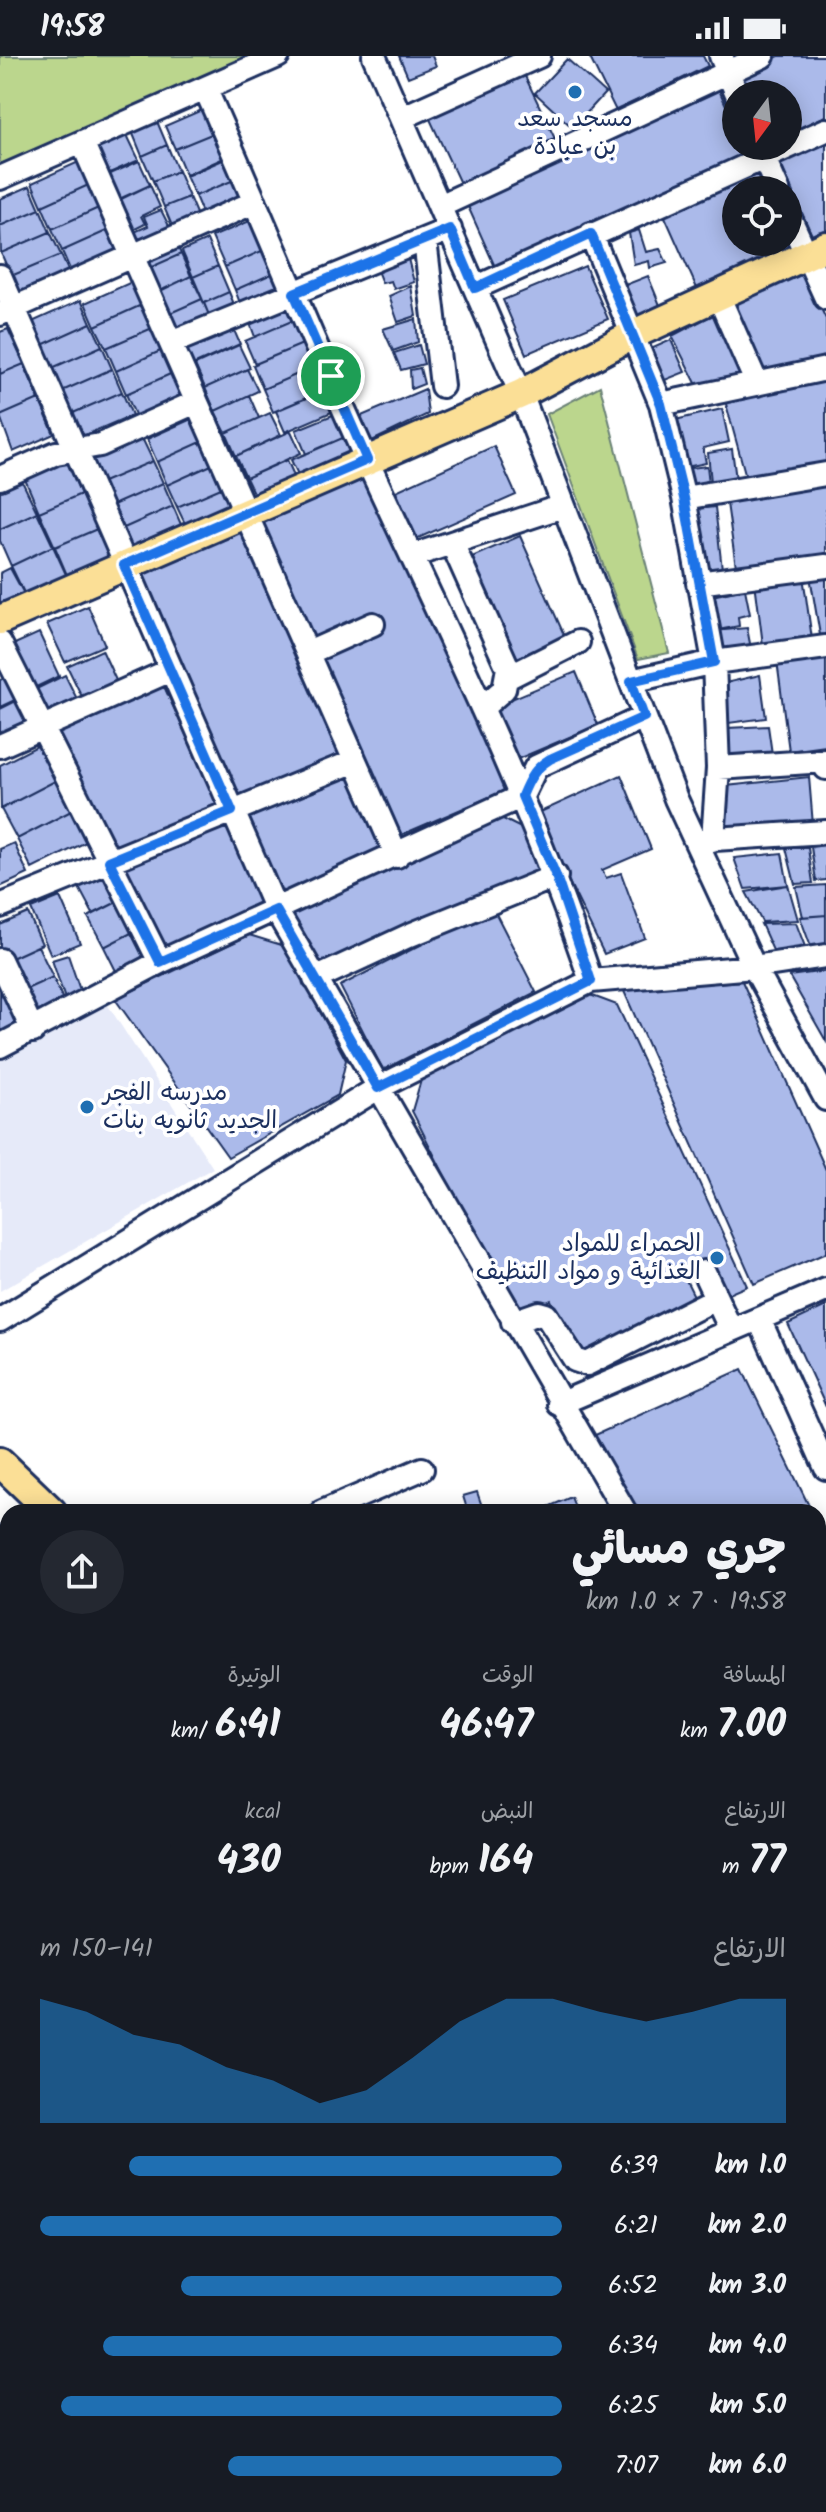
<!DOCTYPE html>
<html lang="ar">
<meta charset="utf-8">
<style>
body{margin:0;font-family:Kalam,"Playpen Sans Arabic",sans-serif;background:#242831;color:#f1f3f6;direction:rtl;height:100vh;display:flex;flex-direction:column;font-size:30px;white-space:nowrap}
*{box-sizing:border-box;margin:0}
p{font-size:26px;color:#9ea1a6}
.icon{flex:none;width:44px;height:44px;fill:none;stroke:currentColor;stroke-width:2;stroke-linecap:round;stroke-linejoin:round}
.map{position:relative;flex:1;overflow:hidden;direction:ltr}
.side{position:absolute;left:0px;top:1448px;width:826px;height:1008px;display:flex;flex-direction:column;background:#171b24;border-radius:24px 24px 0 0;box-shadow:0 4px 20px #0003;direction:rtl}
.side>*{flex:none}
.needle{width:52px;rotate:195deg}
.tools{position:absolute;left:722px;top:24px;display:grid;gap:16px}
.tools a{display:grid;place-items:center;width:80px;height:80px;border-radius:50%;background:#171b24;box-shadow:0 4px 20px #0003;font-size:40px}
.pin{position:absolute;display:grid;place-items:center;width:68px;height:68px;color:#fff;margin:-34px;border:4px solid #fff;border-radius:50%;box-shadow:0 2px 8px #0007}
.round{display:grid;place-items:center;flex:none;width:84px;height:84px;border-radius:42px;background:#242831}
.overview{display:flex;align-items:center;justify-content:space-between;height:136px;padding:0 40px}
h1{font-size:44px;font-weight:800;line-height:60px}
.metrics{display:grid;grid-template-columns:repeat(3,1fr);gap:12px;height:136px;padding:8px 40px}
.metrics div{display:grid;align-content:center}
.metrics b{font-size:40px;font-weight:800}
.metrics small{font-size:22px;font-weight:400}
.metrics p{font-size:22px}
.chart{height:224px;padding:16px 40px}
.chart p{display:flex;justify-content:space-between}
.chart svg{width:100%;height:144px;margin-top:8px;fill:#1f6fb2;opacity:.7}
ul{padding:0 40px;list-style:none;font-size:26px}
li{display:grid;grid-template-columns:128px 96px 1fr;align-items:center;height:60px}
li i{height:20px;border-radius:10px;background:#1f6fb2}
.status{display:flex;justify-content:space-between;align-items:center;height:56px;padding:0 40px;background:#171b24;direction:ltr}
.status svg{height:22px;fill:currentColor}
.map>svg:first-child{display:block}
</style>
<div class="status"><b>19:58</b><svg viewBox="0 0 49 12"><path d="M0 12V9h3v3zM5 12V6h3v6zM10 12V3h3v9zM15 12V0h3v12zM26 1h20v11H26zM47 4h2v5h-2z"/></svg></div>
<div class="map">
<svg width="826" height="2456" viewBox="0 0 826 2456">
<rect width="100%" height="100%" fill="#fff"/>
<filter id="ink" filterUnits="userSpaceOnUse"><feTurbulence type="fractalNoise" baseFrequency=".0125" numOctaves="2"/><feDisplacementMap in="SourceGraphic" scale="16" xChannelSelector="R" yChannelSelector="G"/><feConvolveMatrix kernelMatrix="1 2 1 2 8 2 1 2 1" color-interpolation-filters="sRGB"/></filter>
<g filter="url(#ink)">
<path fill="#e6eaf9" d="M102,940L213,1112L0,1235V990Z"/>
<path fill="#bbd68d" stroke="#6b8276" stroke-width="2" d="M0,0H266L0,113Z
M600,330L669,597L638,603L547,358Z"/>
<path fill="#abbaea" stroke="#1b2f5e" stroke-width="2" d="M399,0H432L436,10L408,21Z
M589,0H703L708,10L616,55Z
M779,0H826V60L788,77V38H750L740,17Z
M567,3L605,37L573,72L535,37Z
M523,16L558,89L463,134L429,61Z
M719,34L736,71V90H744L749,100L496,213L466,146Z
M204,53L214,77L175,93L165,70Z
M156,63L167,89L142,100L131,73Z
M214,77L224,102L186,119L175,93Z
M127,79L139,104L105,119L94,94Z
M826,82V176L813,182L778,103Z
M167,89L178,115L153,125L142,100Z
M225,103L234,124L195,140L186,120Z
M83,104L93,127L42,150L32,127Z
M139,105L150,129L117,144L106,120Z
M757,112L767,134H736V186H788V180L794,194L699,237L662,154Z
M178,115L189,141L164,151L153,125Z
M234,124L244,147L205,164L195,140Z
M93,127L103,150L52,173L42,150Z
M150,129L160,151L141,160L145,168L131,175L117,145Z
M30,130L40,153L0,170V143Z
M189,141L200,167L175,177L164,151Z
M103,150L113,172L62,195L52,173Z
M40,153L50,176L1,197L0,170Z
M161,154L172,176L138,191L132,177L148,170L144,161Z
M252,164L264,194L225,211L212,181Z
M113,172L124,195L72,218L62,195Z
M639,174L646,196L660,193L667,207L650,212L649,205L634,209L629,177Z
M50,176L61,199L11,220L1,197Z
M207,184L218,210L193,221L182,195Z
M175,185L181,198L147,213L141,200Z
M264,194L274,217L235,234L225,211Z
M181,198L191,220L158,236L147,213Z
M61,199L71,221L21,243L11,220Z
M407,199L414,226L394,233L391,225L382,227L376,212Z
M218,210L229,236L204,247L193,221Z
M585,210L608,263L526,298L503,244Z
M274,217L282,237L242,252L235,234Z
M804,217L826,263V305L758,318L734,246Z
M191,220L202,243L168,258L158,236Z
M648,220L662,254L635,265L620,231Z
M136,224L146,247L95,270L85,247Z
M411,230L416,260L398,266L389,240Z
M229,236L238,258L213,269L204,247Z
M285,242L294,264L255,281L247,259Z
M202,243L212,266L178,280L168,258Z
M81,244L91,267L42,289L32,266Z
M146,247L157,270L106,292L95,270Z
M714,258L747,322L699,333L672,280Z
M416,263L418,286L393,295L383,273Z
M294,264L305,287L255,308L245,285Z
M91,267L102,290L52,312L42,289Z
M157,270L167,292L116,315L106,292Z
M8,273L24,308L0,318V276Z
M214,273L218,281L234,274L240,288L193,309L183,287Z
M671,284L685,316L655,328L644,296Z
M305,287L314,311L263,333L253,309Z
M239,289L250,312L205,332L195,309Z
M419,289L424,308L401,314L394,297Z
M102,290L112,313L62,335L52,312Z
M167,292L177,315L126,338L116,315Z
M24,308L39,343L0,360V318Z
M314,311L325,334L273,356L263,333Z
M420,312L424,328L411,333L410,314Z
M112,313L122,336L73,357L62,335Z
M247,313L258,335L215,355L205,332Z
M177,315L187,338L136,361L126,338Z
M826,321V409L746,421L723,337Z
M425,333L428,358L370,386L359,361Z
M325,334L334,355L285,376L276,355Z
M122,336L132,359L83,380L73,357Z
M249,339L259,362L226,377L215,355Z
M39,343L54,378L13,396L0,360Z
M722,353L729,386L703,392L706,407L681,412L671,365Z
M270,357L281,379L236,400L226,377Z
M335,358L345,381L306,398L296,374Z
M198,360L208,383L157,406L147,383Z
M291,375L301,397L246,422L236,400Z
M345,381L355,404L302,427L291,404Z
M142,382L153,405L103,426L93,403Z
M208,383L218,406L167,429L157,406Z
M494,390L516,439L416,483L396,435Z
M732,393L737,431L712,435L708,397Z
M66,403L81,438L39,456L24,421Z
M287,404L297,426L257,445L246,422Z
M153,405L163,427L113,449L103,426Z
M218,406L228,429L177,451L167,429Z
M365,409L508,733L401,779L258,456Z
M707,410L710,436L687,439L682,413Z
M20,421L37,456L0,473V431Z
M826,426V499L736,511L726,440Z
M163,427L173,450L124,472L113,449Z
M228,429L239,451L188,474L177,451Z
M81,438L97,473L55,491L39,456Z
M173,450L183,473L134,495L124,472Z
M715,451L723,522L701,524L687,454Z
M37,456L53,490L11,510L0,485V473Z
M239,470L342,700L240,745L137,515Z
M97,473L112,508L70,526L55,491Z
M520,480L565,581L517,602L472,501Z
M53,490L69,525L28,545L11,510Z
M10,512L29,547L0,562V517Z
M826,518V578L820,579L810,520Z
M803,520L812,583L763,589L755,526Z
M745,533L750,558L738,561L739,570L713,575L707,541Z
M88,550L105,589L65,606L47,568Z
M747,572L752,598L719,602L713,575Z
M39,577L59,620L28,635L8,591Z
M102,594L120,633L86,649L67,610Z
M826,598V690L789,695L777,605Z
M576,616L598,669L513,705L490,652Z
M65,619L80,649L43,667L28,637Z
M760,619L766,662L729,667L721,628Z
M6,621L17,643L0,651V624Z
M163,628L219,752L111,799L56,676Z
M18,644L30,667L0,683V653Z
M768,670L774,712L732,717L727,672Z
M41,688L59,723L1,753L0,709Z
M354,712L392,796L285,844L247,760Z
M621,719L651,793L602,814L606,822L621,817L645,882L604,898L536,758Z
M809,721L814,781L722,789L717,731Z
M59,723L75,753L17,783L1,753Z
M75,753L90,784L32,813L17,783Z
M501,762L529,776L548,818L317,916L289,856Z
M228,763L267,849L164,896L125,810Z
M14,787L28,818L0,831V793Z
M826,789V824L816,825L811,791Z
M786,792H808L813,827L795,828Z
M782,797L788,829L745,833L734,802Z
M105,814L121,844L93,858L77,828Z
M788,829L798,864L762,866L746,836Z
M826,829V859L803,861L796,831Z
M60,841L80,887L51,899L31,853Z
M121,844L137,874L104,891L88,861Z
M493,852L536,936L383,1014L340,930Z
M28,857L42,888L5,905L0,893V869Z
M826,859V893L812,894L800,861Z
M796,867L807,896L775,899L761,868Z
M137,874L152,904L119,921L104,891Z
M249,879L285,890L346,1004L338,1039L228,1101L115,943Z
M38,890L53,921L20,936L5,905Z
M68,899L83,943L67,949L52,904Z
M826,915V985L789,920Z
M53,921L67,953L34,968L20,936Z
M742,925L826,1114V1197L754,1228L623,933Z
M0,929L20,974L3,979L0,971Z
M590,939L617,949L747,1230L726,1239L711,1205L683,1218L696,1244L580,1302L551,1244L516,1261L412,1055L421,1024Z
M826,1250V1351L788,1268Z
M742,1313L812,1456H638L593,1380Z
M477,1436L484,1456H468L463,1440Z
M571,1441L577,1456H542L541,1454Z
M818,1468L826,1484V1524L818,1528Z
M0,1470L8,1476V1501L0,1505Z
M8,1513V1581L5,1583L0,1572V1516Z
M820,1628L826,1648V1672L818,1675Z
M826,1733V1765L821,1767L818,1737Z
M826,1831V1874L819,1878L818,1836Z
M824,1907L826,1931L819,1934L818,1910Z
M0,1928L8,1929V1974L0,1973Z
M826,2048V2085L818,2094V2050L821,2053Z
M5,2114H8L7,2180L0,2179V2135H4Z
M0,2182H8V2205H0Z
M818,2204L826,2213L823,2239L818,2232Z
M0,2209L8,2210V2242L0,2241Z
M0,2244L8,2245V2265L0,2268Z
M0,2272H8L6,2322H0Z
M826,2278V2315L818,2309V2288Z
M0,2341H8V2383L0,2382Z
M818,2419L826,2430V2456H810L804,2448H818Z
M0,2436L8,2439V2448H33L30,2456H0Z
M420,2448H451L443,2456L415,2454Z
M456,2448H491L482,2456H448Z
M529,2448H561L568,2456H537Z
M625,2448H652L661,2456H617Z
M766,2448H791L797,2456H769L764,2450Z"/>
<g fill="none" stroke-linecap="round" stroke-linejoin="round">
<g stroke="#1b2f5e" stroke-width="28">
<path id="minor" d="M374,0L521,338L676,743L754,911L826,1043
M721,0L737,38
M205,32C261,157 312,285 369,409C448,579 532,747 591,925
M401,62L539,0
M82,86L397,800
M759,91L778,134
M0,122L278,0
M440,150L763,0
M788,158L826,242
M591,178L661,348L684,442L714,606L718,712L713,784
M425,184L442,330
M0,220L276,854L625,1456
M475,232L826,74
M718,239L757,328
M0,258L255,146
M171,287L450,173
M661,348L826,313
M0,422L56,397L100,389L196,346
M684,442L826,418
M452,487L508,612L504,633L482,652
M412,500L563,450
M698,527L826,510
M0,587L160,906
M308,597L373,568
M507,622L578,586
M631,625L714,606L826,591
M0,690L171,614
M718,712L825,705L826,712
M699,784L826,776
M0,850L355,705
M0,904L33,975
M315,923L410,879L556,820
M0,990L160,906L522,740L536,711L644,661
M704,1216L731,1274
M759,1263L826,1412
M0,1264L378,1032L591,925L754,911L826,900
M513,1266L539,1257L546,1259L575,1304L587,1308L715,1243
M559,1348L826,1234
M322,1456L422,1413
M0,1594L8,1591
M818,1602L826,1616
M0,1615L8,1636
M818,1785L826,1799
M0,1810L8,1809
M818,1984L826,1993
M0,2096H8
M818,2370L826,2379
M517,2448L524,2456
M668,2448L675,2456
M172,2456L174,2448
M487,2456L498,2448
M718,2456L729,2448"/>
</g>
<g stroke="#1b2f5e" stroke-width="34">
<path id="major" d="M0,564L521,338L634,278L826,190
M0,1406L52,1456
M818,2168L826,2176
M0,2408L8,2409
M258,2448L304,2456"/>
</g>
<use href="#minor" stroke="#fff" stroke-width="22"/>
<use href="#major" stroke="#fbdf96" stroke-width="28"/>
</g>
</g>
<g fill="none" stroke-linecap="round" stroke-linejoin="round" filter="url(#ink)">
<g stroke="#fff" stroke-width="16">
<path id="route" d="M450,173L475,232L591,178L661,348L684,442L714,606L631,625L644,661L550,703C534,713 529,723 522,740L556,820L591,925L378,1032L276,854L160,906L109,805L232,755L124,509L367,404L294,237Z"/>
</g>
<use href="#route" stroke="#1a73e8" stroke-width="10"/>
</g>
<g fill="#1f6fb2" stroke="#fff" stroke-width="3">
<circle cx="575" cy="36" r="8"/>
<circle cx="87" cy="1051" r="8"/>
<circle cx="717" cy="1202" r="8"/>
</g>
<g text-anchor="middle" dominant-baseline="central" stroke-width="8" stroke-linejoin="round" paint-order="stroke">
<g font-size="24" fill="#1b2f5e" stroke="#fff">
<text x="575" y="63">مسجد سعد<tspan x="575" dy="28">بن عبادة</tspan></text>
<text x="103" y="1037" text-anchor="start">مدرسه الفجر<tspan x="103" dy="28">الجديد ثانويه بنات</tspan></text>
<text x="701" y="1188" text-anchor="end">الحمراء للمواد<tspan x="701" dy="28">الغذائية و مواد التنظيف</tspan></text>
</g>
</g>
</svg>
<div class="tools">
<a><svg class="needle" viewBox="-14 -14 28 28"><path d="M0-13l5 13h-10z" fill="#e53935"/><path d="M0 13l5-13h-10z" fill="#9ea1a6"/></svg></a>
<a><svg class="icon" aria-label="locate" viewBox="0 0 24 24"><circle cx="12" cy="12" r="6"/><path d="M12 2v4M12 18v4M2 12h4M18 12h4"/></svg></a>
</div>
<div class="pin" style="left:331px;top:320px;background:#1e9e55"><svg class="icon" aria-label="arrive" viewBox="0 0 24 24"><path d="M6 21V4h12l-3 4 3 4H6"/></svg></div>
<section class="side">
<div class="overview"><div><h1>جري مسائي</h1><p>19:58 · 7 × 1.0 km</p></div><a class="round"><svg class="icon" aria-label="share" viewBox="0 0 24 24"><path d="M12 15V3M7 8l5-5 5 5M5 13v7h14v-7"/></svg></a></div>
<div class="metrics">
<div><p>المسافة</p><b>7.00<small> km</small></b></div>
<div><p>الوقت</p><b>46:47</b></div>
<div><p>الوتيرة</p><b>6:41<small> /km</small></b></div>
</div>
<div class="metrics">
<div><p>الارتفاع</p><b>77<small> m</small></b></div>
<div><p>النبض</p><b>164<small> bpm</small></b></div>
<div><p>kcal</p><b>430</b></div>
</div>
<div class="chart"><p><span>الارتفاع</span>141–150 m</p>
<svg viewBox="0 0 160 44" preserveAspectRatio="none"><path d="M0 44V6L10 10L20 17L30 20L40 27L50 31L60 38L70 34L80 24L90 13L100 6L110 6L120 10L130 13L140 10L150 6L160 6V44z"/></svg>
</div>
<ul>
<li><b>1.0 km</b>6:39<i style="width:83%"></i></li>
<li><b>2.0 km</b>6:21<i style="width:100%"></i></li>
<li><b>3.0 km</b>6:52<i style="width:73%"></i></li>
<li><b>4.0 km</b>6:34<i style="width:88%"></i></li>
<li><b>5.0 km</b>6:25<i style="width:96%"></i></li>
<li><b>6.0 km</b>7:07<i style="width:64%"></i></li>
</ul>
</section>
</div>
